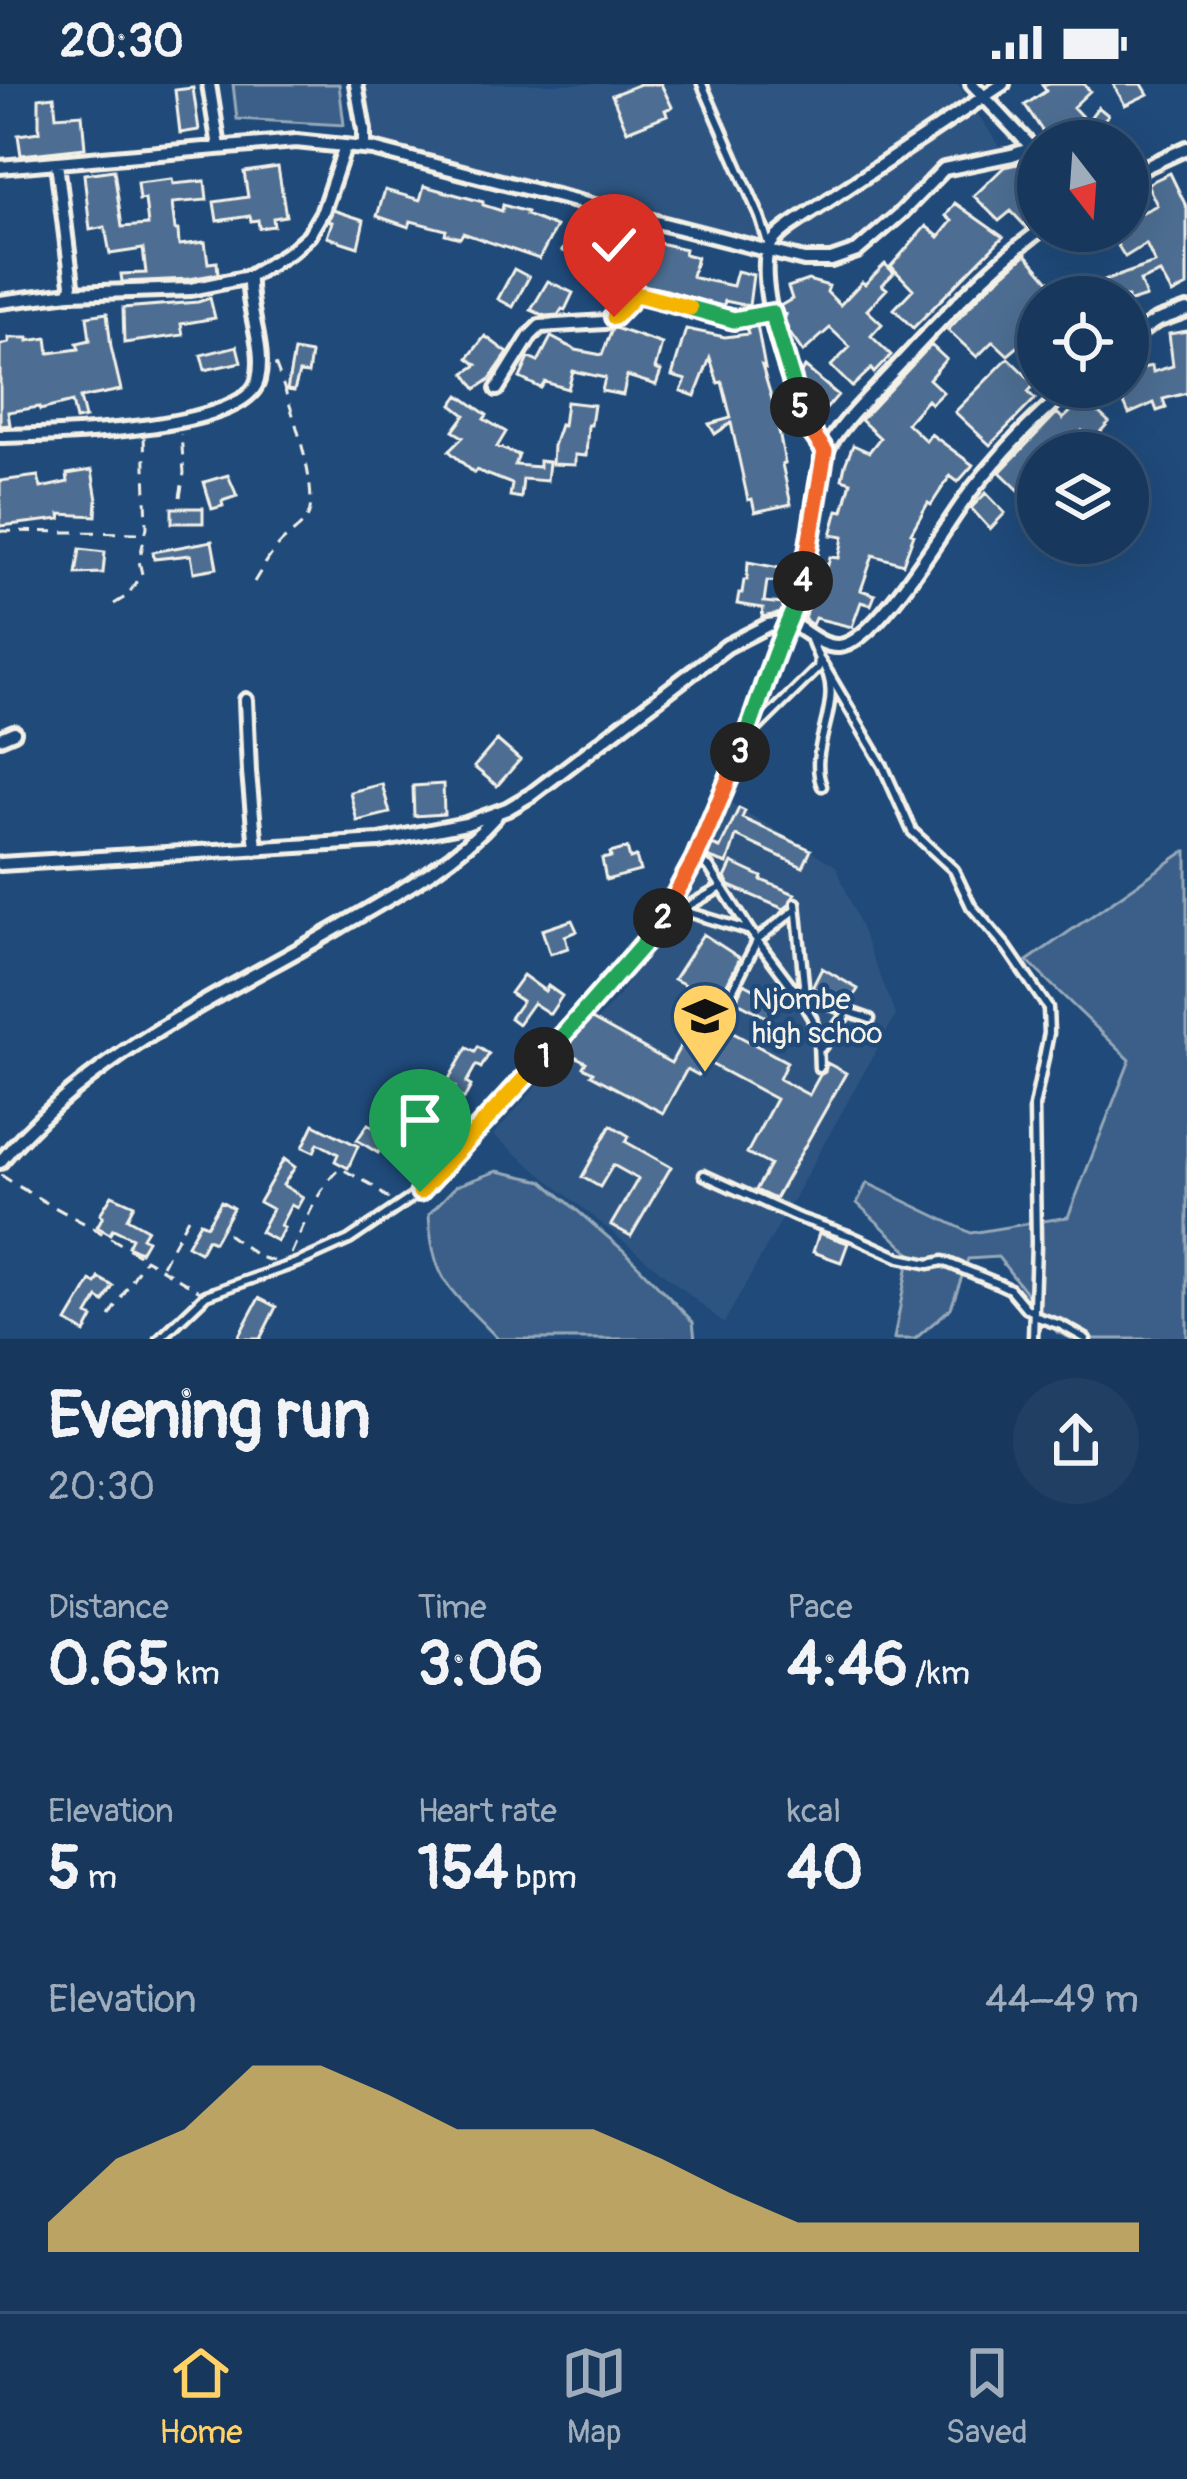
<!DOCTYPE html>
<meta charset="utf-8">
<style>
body{margin:0;font-family:Pangolin,sans-serif;background:#203f62;color:#f1f3f6;height:100vh;display:flex;flex-direction:column;font-size:45px;white-space:nowrap}
*{box-sizing:border-box;margin:0}
p{font-size:39px;color:#9eacbb}
.icon{flex:none;width:66px;height:66px;fill:none;stroke:currentColor;stroke-width:2;stroke-linecap:round;stroke-linejoin:round}
.map{position:relative;height:1255px;overflow:hidden}
.sheet{display:flex;flex-direction:column;background:#17385c;flex:1}
.sheet>*{flex:none}
.needle{width:78px;rotate:163deg}
.tools{position:absolute;left:1017px;top:36px;display:grid;gap:24px}
.tools a{display:grid;place-items:center;width:132px;height:132px;border-radius:50%;background:#17385c;box-shadow:0 12px 48px #0002,0 0 0 3px #365272;font-size:60px}
.pin{position:absolute;display:grid;place-items:center;width:102px;height:102px;color:#fff;margin:-123px -51px;border-radius:50% 50% 50% 0;rotate:-45deg;box-shadow:0 0 12px #0007}
.pin .icon{rotate:45deg}
.km{position:absolute;width:60px;height:60px;margin:-30px;border-radius:50%;background:#222;color:#fff;font-size:33px;line-height:60px;text-align:center}
.round{display:grid;place-items:center;flex:none;width:126px;height:126px;border-radius:63px;background:#203f62}
.overview{display:flex;align-items:center;justify-content:space-between;height:204px;padding:0 48px}
h1{font-size:66px;font-weight:700;line-height:90px}
.metrics{display:grid;grid-template-columns:repeat(3,1fr);gap:18px;height:204px;padding:12px 48px}
.metrics div{display:grid;align-content:center}
.metrics b{font-size:60px;font-weight:700}
.metrics small{font-size:33px;font-weight:400}
.metrics p{font-size:33px}
.chart{height:336px;padding:24px 48px}
.chart p{display:flex;justify-content:space-between}
.chart svg{width:100%;height:216px;margin-top:12px;fill:#ffd166;opacity:.7}
.status{display:flex;justify-content:space-between;align-items:center;height:84px;padding:0 60px;background:#17385c;direction:ltr}
.status svg{height:33px;fill:currentColor}
.menu{display:flex;justify-content:space-around;align-items:center;height:168px;border-top:3px solid #365272;background:#17385c;font-size:33px;color:#9eacbb}
.menu a{display:grid;justify-items:center;gap:6px}
.menu .current{color:#ffd166}
.map>svg:first-child{display:block}
</style>
<div class="status"><b>20:30</b><svg viewBox="0 0 49 12"><path d="M0 12V9h3v3zM5 12V6h3v6zM10 12V3h3v9zM15 12V0h3v12zM26 1h20v11H26zM47 4h2v5h-2z"/></svg></div>
<div class="map">
<svg width="1187" height="1255" viewBox="0 0 1187 1255">
<rect width="100%" height="100%" fill="#1f4a7a"/>
<filter id="ink" filterUnits="userSpaceOnUse"><feTurbulence type="fractalNoise" baseFrequency=".00833" numOctaves="2"/><feDisplacementMap in="SourceGraphic" scale="24" xChannelSelector="R" yChannelSelector="G"/><feConvolveMatrix kernelMatrix="1 2 1 2 8 2 1 2 1" color-interpolation-filters="sRGB"/></filter>
<g filter="url(#ink)">
<path fill="#2d5581" d="M367,0H958L1001,65L923,105L836,171L754,157L374,65Z
M729,718L836,782L896,931L724,1239L493,1051L619,912Z"/>
<path fill="#3a5f88" stroke="#97a8b8" stroke-width="3" d="M233,0H339L344,41L237,35Z
M1185,767H1187V1255H1073L1057,1248L998,1173L968,1175L951,1224L915,1255H894L910,1169L857,1119L867,1099L971,1149L1068,1133L1130,976L1027,877Z
M497,1087L543,1097L623,1166L693,1238L695,1255H498C453,1207 432,1200 429,1130L456,1102Z"/>
<path fill="#4d6e92" stroke="#f4f1e8" stroke-width="3" d="M640,0H661L672,23L665,26L667,31L627,47L612,11Z
M1042,0H1084L1090,7L1073,23L1087,38L1098,23L1108,31L1087,57H1049L1025,21L1046,7Z
M1113,0H1142L1148,10L1125,21Z
M193,4L199,46L180,49L175,6Z
M54,12L56,32L82,30L85,64L21,71L18,51L39,48V14Z
M1017,80L1038,103V137L1027,144L1011,127L999,137L974,112L1004,83Z
M278,83L286,132L273,134L274,142L259,144L258,136L251,137L250,132L217,137L214,118L248,113L244,88Z
M114,86L122,143L148,141L145,115L139,116L137,99L172,95L173,100L205,97L207,116L172,119L175,146H178L179,161L205,158L208,179L217,178L218,190L189,195L122,198L121,190L146,189L143,165L110,170L105,143L90,146L84,90Z
M1170,89L1187,124V202L1172,210L1160,189L1140,197L1146,213L1128,219V213H1107L1101,198L1155,179L1146,160L1125,173L1110,149L1083,163L1075,147H1128V104L1139,130L1157,121L1147,100Z
M424,102L483,118V121L502,127L503,121L527,128L526,131L556,143L539,175L463,149L460,154L445,150L446,146L411,137L409,143L377,132L385,106L420,116Z
M955,119L1003,153L913,244L894,225L913,205L891,182L926,142L939,153L952,137L946,132Z
M333,126L364,136L358,163L327,153L332,138L328,137Z
M571,149L617,161L620,150L685,165L684,170L697,173L692,192L695,194L733,202L737,187L753,191L749,222L725,217L723,224L667,206L636,200H627L623,208L608,204L611,192L590,185L594,175L562,167Z
M1026,170L1063,213H1038V276L1021,260L1008,271L993,257L977,273L948,246L984,207Z
M885,180L894,189L882,201L887,205L867,226L882,240L871,252L891,271L874,289L871,285L852,303L831,282L850,263L830,244L803,268L784,241L782,232L787,231L782,230L780,222L792,215L788,203L808,196L829,202L827,208L840,221L862,198L865,200Z
M514,185L529,193L513,223L498,215Z
M548,197L573,209L565,226L562,225L558,231L545,232L531,226Z
M210,214L215,234L181,240L183,251L124,259L123,224L198,218Z
M107,229L111,263L121,306L80,314L85,334L76,336L72,318L40,326L39,323L8,328L10,341L0,342V261L9,259V254H28V257L47,254L49,269L79,265L77,259L90,256L87,232Z
M757,241L765,284L762,282L774,322L785,379L782,380L791,420L755,428L752,415L748,416L731,339L715,350L709,340L731,334L722,298L718,299L710,274L695,312L681,307L686,296L672,292L686,245L725,253L748,250L746,243Z
M615,244L662,260L655,285L661,287L656,301L627,292L623,311L602,307L605,294L573,287L568,305L545,298L541,304L520,294L529,274L538,278L551,253L576,266L602,271L612,245Z
M1187,247V309L1163,315L1166,324L1157,327L1154,319L1129,330L1117,303H1128V291L1142,284L1152,282L1153,288L1173,282L1169,250Z
M485,252L508,269L489,296L476,305L465,289L477,281L468,274Z
M931,261L946,275L929,295L943,308L931,320L927,316L907,339L926,357L931,350L973,381L958,398L950,392L931,421L928,419L911,449L914,450L903,480L873,471L861,506L875,511L871,521L861,518L852,543L815,534L812,541L804,535L812,511L815,512L819,492L824,480L828,481L830,473L839,474L843,453L831,451L838,426L843,427L851,398L842,395L845,381L853,361L869,368L880,354L861,336Z
M237,262L241,278L205,286L201,271Z
M294,267L311,270L308,290L299,289L294,307L287,306Z
M1008,274L1035,300L1028,308L1035,315L990,361L955,328Z
M805,283L838,311L821,331L811,323L799,291Z
M459,311L487,331L484,335L506,348L497,363L519,371L515,381L539,383V377L549,378L547,397L523,395L521,414L510,412L512,400L476,386L474,389L449,367L463,353L453,347L465,331L452,321Z
M1084,315L1109,338L1092,357L1082,347L1063,369H1038V400L1026,413L1000,388L1057,329L1063,335Z
M566,318L594,321L591,341H588L586,372L575,371V381L552,380L553,362L560,341L563,342Z
M92,386L97,416L96,432L60,430L61,435L0,442V397L38,392L41,404L68,398L67,390Z
M228,391L237,412L222,417L223,422L212,425L204,398Z
M986,409L1005,429L990,445L971,424Z
M172,424H203V439H172Z
M212,457L217,484L194,488L191,471L154,475L153,468Z
M80,465L105,468L103,489L76,490Z
M748,478L785,485L784,498L767,497L764,518L783,520L782,529L762,533L763,524L737,520L739,509H742L744,496H747Z
M497,656L520,676L497,702L474,683Z
M382,700L390,729L357,737L350,708Z
M443,700L444,730L414,732L413,702Z
M739,724L745,727L742,734L811,766L803,783L736,752L727,780L704,772L709,760L720,764Z
M627,764L630,775L636,773L640,787L606,796L602,775L611,773L610,769Z
M732,779L762,793L761,796L795,810L789,821L784,825L730,802L725,794Z
M572,836L577,847L565,852L568,864L550,870L542,846Z
M703,850L740,874L718,918L674,895Z
M822,884L858,905L849,920L812,904Z
M523,891L545,907L548,902L562,912L550,930L533,919L518,940L510,934L522,917L510,909Z
M744,899L779,917L770,935L736,917Z
M698,930L787,978L779,995L809,1011L820,991L825,988L827,979L846,989L775,1115L756,1106L770,1081L747,1069L776,1015L705,977L698,991L687,985L663,1029L591,991L593,988L583,983L586,978L567,968L578,945L588,933L671,979Z
M478,963L489,970L481,984L476,981L466,999L471,1002L464,1015L452,1008L455,1003L447,998L467,964L475,968Z
M400,1021L408,1028L412,1022L431,1033L404,1077L381,1064L378,1069L357,1056L368,1040L382,1049Z
M314,1040L358,1062L348,1084L335,1077L338,1070L318,1059L314,1068L303,1063Z
M611,1041L629,1052L626,1058L671,1083L631,1152L611,1141L638,1095L613,1081L600,1103L582,1093Z
M284,1075L295,1083L283,1101L303,1113L297,1124L291,1121L280,1142L284,1144L277,1157L260,1148L272,1125L259,1118Z
M112,1111L134,1121L127,1134L147,1145L142,1153L147,1156L140,1168L128,1162L132,1154L113,1145L110,1150L97,1143L103,1132L100,1130Z
M221,1117L233,1124L214,1158L207,1155L200,1168L187,1161L200,1138L207,1141Z
M819,1149L848,1159L841,1178L813,1168Z
M99,1194L113,1202L104,1218L98,1214L88,1231L93,1234L85,1249L67,1238L91,1197L96,1200Z
M259,1214L276,1223L260,1255H237Z"/>
<g fill="none" stroke-linecap="round" stroke-linejoin="round">
<g stroke="#f4f1e8" stroke-width="15">
<path id="service" d="M702,0L760,133L769,162
M819,575C851,614 805,661 822,702
M827,587L883,682L912,747L954,786L971,822L1007,864L1048,924L1049,949L1034,1023L1036,1159L1033,1255
M749,652L818,584L819,575L810,553
M695,775L709,783L750,847L799,912L812,934L818,957L819,984
M672,819L681,826L747,846
M796,819L805,910
M683,825L722,803
M802,911L870,935
M725,921L758,855L795,826
M821,964L847,929
M704,1091L796,1133L851,1152L900,1174L929,1180L943,1177L997,1199L1010,1205L1026,1224L1034,1228
M1034,1232L1061,1241L1086,1255
M160,1255L206,1211L302,1177L349,1156L420,1108L655,847L695,775L745,656L779,558L790,538"/>
</g>
<g stroke="#f4f1e8" stroke-width="20">
<path id="minor" d="M209,0L219,63
M356,0L364,46V64
M972,0L1038,70
M0,83L296,57L373,65L804,176H831L857,167L900,130L944,85L1012,71L1032,64
M1128,91L1187,64
M70,209L191,205L249,193L291,167L309,151L323,127L345,62
M0,218L70,209L72,200L57,79
M1128,256L1156,237L1187,226
M497,305L530,252L540,242L605,238L614,233L634,210L664,215L729,236L772,229
M0,352C46,351 245,348 258,296C266,263 247,227 249,193
M825,367C797,333 758,214 767,170C769,158 780,149 790,142L1003,0
M790,538C815,489 807,427 823,375C831,349 867,315 886,295C934,244 982,189 1039,147
M246,616L249,688L256,765
M0,654L14,648
M0,780L379,757L466,740L507,725L531,711L727,562L768,541L790,538C804,546 821,563 839,562C875,560 942,447 964,417C974,402 987,388 999,374C1021,348 1046,325 1072,303
M0,1078C90,970 220,912 339,843C394,811 454,780 496,732"/>
</g>
<path stroke="#f4f1e8" stroke-width="3" stroke-dasharray="12 9" stroke-linecap="butt" d="M180,413L184,389L181,350
M0,447L142,449
M254,498C262,485 270,471 280,460C288,451 301,444 307,434C323,409 284,301 272,272
M114,520L127,512L142,490L139,477L147,443L144,352
M1,1091C47,1122 98,1144 145,1175
M227,1150L259,1173L273,1177
M291,1170C302,1145 319,1102 340,1084L370,1100L389,1115
M162,1181L188,1134
M110,1232L145,1175L200,1207"/>
<use href="#service" stroke="#1f4a7a" stroke-width="6"/>
<use href="#minor" stroke="#1f4a7a" stroke-width="10"/>
</g>
</g>
<g fill="none" stroke-linecap="round" stroke-linejoin="round" filter="url(#ink)">
<g stroke="#fff" stroke-width="24">
<path id="split-1" d="M420,1108L544,973"/>
</g>
<g stroke="#fff" stroke-width="24">
<path id="split-2" d="M544,973L655,847L663,834"/>
</g>
<g stroke="#fff" stroke-width="24">
<path id="split-3" d="M663,834L695,775L740,668"/>
</g>
<g stroke="#fff" stroke-width="24">
<path id="split-4" d="M740,668C755,633 765,595 779,560C787,538 798,520 803,497"/>
</g>
<g stroke="#fff" stroke-width="24">
<path id="split-5" d="M800,323L809,344L825,367L803,497"/>
</g>
<g stroke="#fff" stroke-width="24">
<path id="split-6" d="M690,224L734,236L772,229L800,323"/>
</g>
<g stroke="#fff" stroke-width="24">
<path id="split-7" d="M614,233L636,210L690,224"/>
</g>
<use href="#split-1" stroke="#f5b400" stroke-width="15"/>
<use href="#split-2" stroke="#22a559" stroke-width="15"/>
<use href="#split-3" stroke="#f0652b" stroke-width="15"/>
<use href="#split-4" stroke="#22a559" stroke-width="15"/>
<use href="#split-5" stroke="#f0652b" stroke-width="15"/>
<use href="#split-6" stroke="#22a559" stroke-width="15"/>
<use href="#split-7" stroke="#f5b400" stroke-width="15"/>
</g>
<defs>
<g id="school-pin" transform="scale(3.45)"><path d="M0 17L-7.5 6A9.5 9.5 0 1 1 7.5 6Z" fill="#ffd166" stroke="#1f4a7a"/><path d="M0-5L7-2L0 1L-7-2ZM-4 1L0 2.5L4 1V4Q0 6-4 4Z" fill="#111"/></g>
</defs>
<g fill-rule="evenodd">
<use href="#school-pin" x="705" y="932"/>
</g>
<g text-anchor="middle" dominant-baseline="central" stroke-width="9" stroke-linejoin="round" paint-order="stroke">
<g font-size="30" fill="#f4f1e8" stroke="#1f4a7a" text-anchor="start">
<text x="752" y="915">Njombe<tspan x="752" dy="34">high schoo</tspan></text>
</g>
</g>
</svg>
<div class="tools">
<a><svg class="needle" viewBox="-14 -14 28 28"><path d="M0-13l5 13h-10z" fill="#e53935"/><path d="M0 13l5-13h-10z" fill="#9eacbb"/></svg></a>
<a><svg class="icon" aria-label="locate" viewBox="0 0 24 24"><circle cx="12" cy="12" r="6"/><path d="M12 2v4M12 18v4M2 12h4M18 12h4"/></svg></a>
<a><svg class="icon" aria-label="layers" viewBox="0 0 24 24"><path d="M12 4l9 5-9 5-9-5zM3 14l9 5 9-5"/></svg></a>
</div>
<div class="pin" style="left:420px;top:1108px;background:#1e9e55"><svg class="icon" aria-label="arrive" viewBox="0 0 24 24"><path d="M6 21V4h12l-3 4 3 4H6"/></svg></div>
<div class="pin" style="left:614px;top:233px;background:#d93025"><svg class="icon" aria-label="check" viewBox="0 0 24 24"><path d="M5 12l5 5 9-10"/></svg></div>
<b class="km" style="left:544px;top:973px">1</b>
<b class="km" style="left:663px;top:834px">2</b>
<b class="km" style="left:740px;top:668px">3</b>
<b class="km" style="left:803px;top:497px">4</b>
<b class="km" style="left:800px;top:323px">5</b>
</div>
<section class="sheet">
<div class="overview"><div><h1>Evening run</h1><p>20:30</p></div><a class="round"><svg class="icon" aria-label="share" viewBox="0 0 24 24"><path d="M12 15V3M7 8l5-5 5 5M5 13v7h14v-7"/></svg></a></div>
<div class="metrics">
<div><p>Distance</p><b>0.65<small> km</small></b></div>
<div><p>Time</p><b>3:06</b></div>
<div><p>Pace</p><b>4:46<small> /km</small></b></div>
</div>
<div class="metrics">
<div><p>Elevation</p><b>5<small> m</small></b></div>
<div><p>Heart rate</p><b>154<small> bpm</small></b></div>
<div><p>kcal</p><b>40</b></div>
</div>
<div class="chart"><p><span>Elevation</span>44–49 m</p>
<svg viewBox="0 0 160 44" preserveAspectRatio="none"><path d="M0 44V38L10 25L20 19L30 6L40 6L50 12L60 19L70 19L80 19L90 25L100 32L110 38L120 38L130 38L140 38L150 38L160 38V44z"/></svg>
</div>
</section>
<nav class="menu">
<a class="current"><svg class="icon" aria-label="home" viewBox="0 0 24 24"><path d="M3 11l9-7 9 7M6 9v11h12V9"/></svg>Home</a>
<a><svg class="icon" aria-label="map" viewBox="0 0 24 24"><path d="M3 6l6-2 6 2 6-2v14l-6 2-6-2-6 2zM9 4v14M15 6v14"/></svg>Map</a>
<a><svg class="icon" aria-label="saved" viewBox="0 0 24 24"><path d="M7 4h10v16l-5-4-5 4z"/></svg>Saved</a>
</nav>
